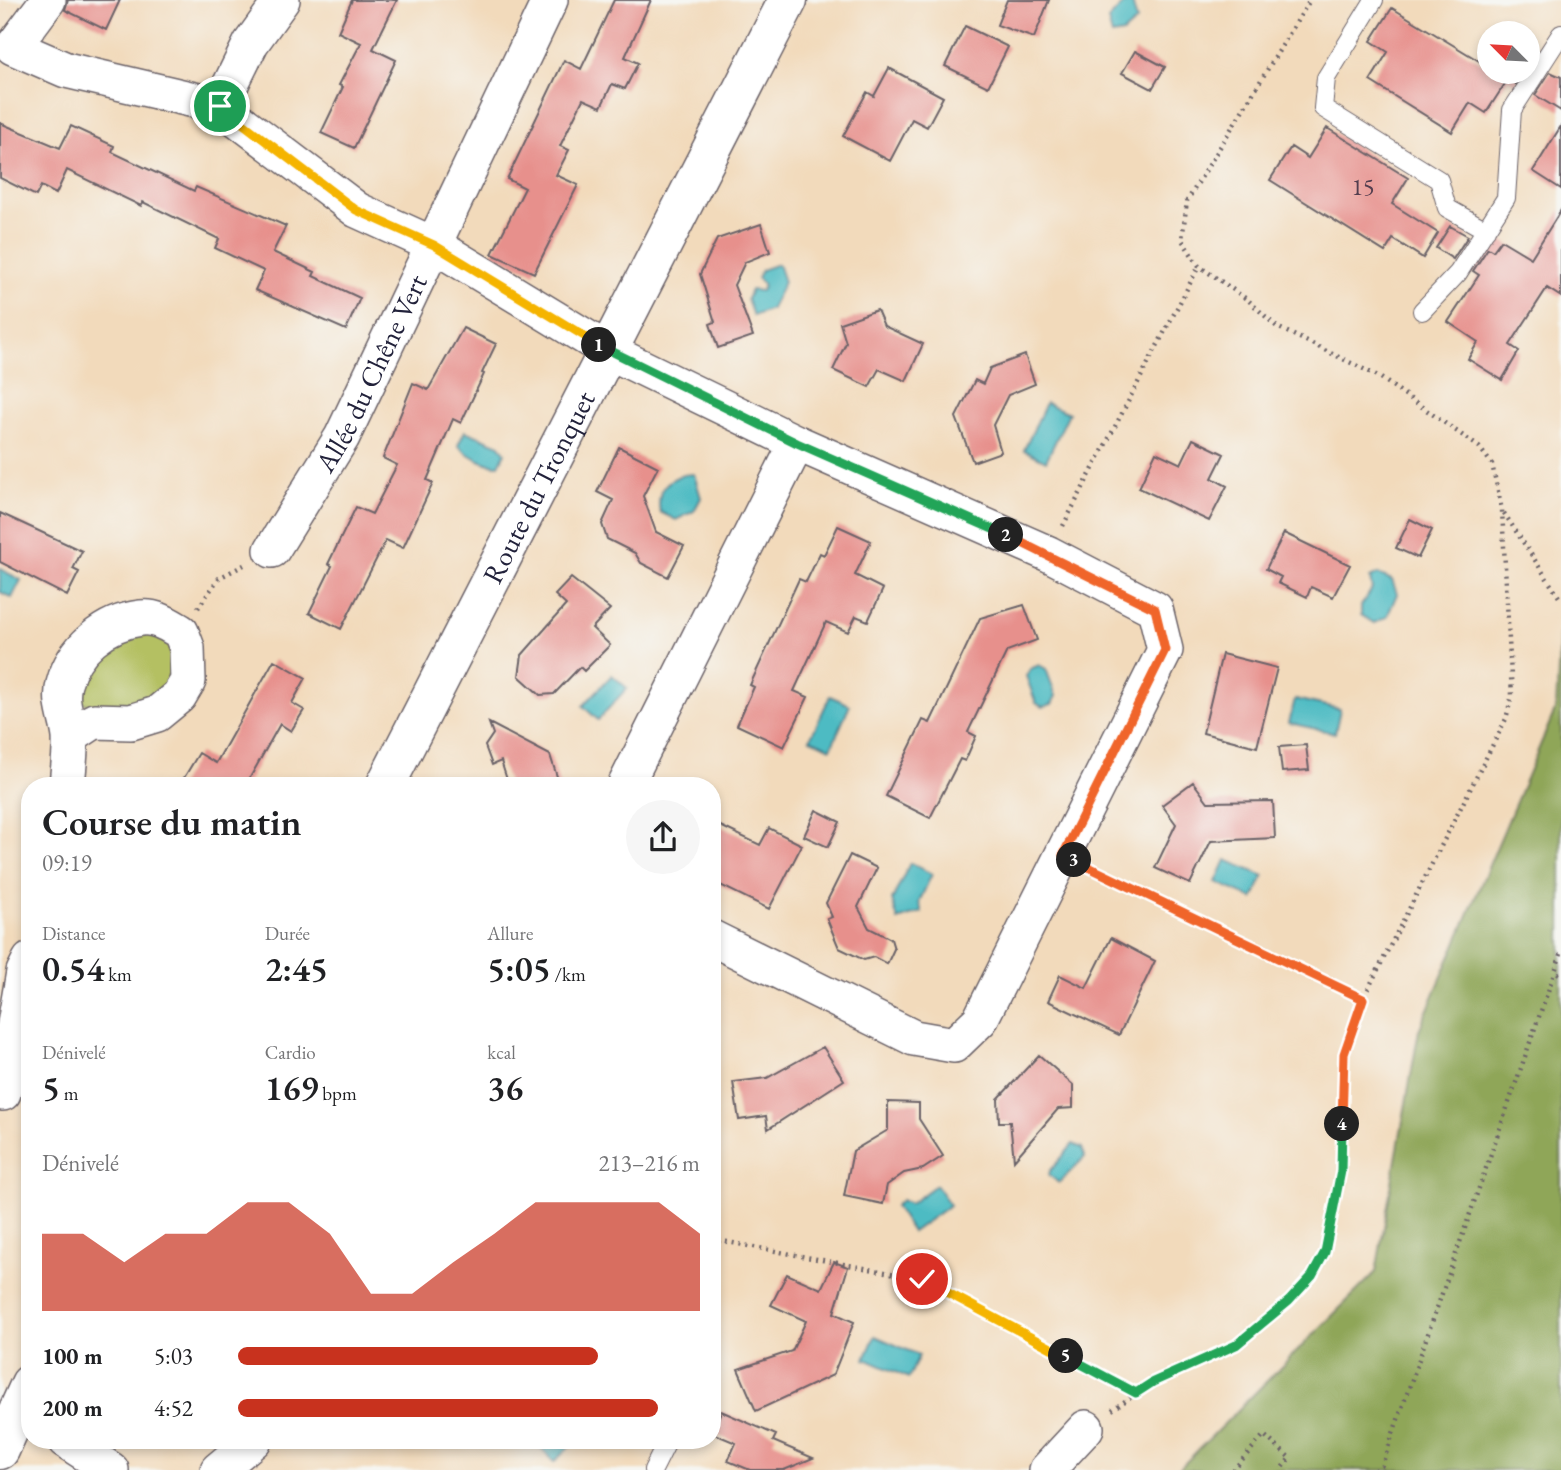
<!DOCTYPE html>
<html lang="fr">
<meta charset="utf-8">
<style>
body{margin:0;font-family:"EB Garamond",serif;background:#f6f6f6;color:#202124;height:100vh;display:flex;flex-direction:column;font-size:26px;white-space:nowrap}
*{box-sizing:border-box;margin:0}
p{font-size:23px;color:#757577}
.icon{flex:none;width:38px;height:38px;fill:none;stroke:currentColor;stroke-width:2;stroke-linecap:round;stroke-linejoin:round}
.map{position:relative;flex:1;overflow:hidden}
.drawer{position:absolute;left:21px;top:777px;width:700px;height:672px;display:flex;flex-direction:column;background:#fff;border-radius:28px;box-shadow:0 4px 10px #0003}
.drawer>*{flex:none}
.needle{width:46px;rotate:294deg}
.controls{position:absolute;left:1477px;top:21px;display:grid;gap:14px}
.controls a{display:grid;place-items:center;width:63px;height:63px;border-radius:50%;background:#fff;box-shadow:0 4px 10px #0003;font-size:35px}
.pin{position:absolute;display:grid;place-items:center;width:60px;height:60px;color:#fff;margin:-30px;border:4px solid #fff;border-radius:50%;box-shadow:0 2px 7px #0007}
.km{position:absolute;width:35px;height:35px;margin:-18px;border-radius:50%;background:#222;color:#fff;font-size:19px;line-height:35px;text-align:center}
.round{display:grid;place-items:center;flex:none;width:74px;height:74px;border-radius:37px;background:#f6f6f6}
.head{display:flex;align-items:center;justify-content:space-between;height:119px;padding:0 21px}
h1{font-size:38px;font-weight:600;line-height:52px}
.metrics{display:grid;grid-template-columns:repeat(3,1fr);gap:10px;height:119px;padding:7px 21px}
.metrics div{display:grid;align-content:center}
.metrics b{font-size:35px;font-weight:600}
.metrics small{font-size:19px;font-weight:400}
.metrics p{font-size:19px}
.chart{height:196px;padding:14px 21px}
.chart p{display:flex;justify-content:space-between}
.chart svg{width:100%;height:126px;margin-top:7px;fill:#c8321e;opacity:.7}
ul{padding:0 21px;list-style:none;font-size:23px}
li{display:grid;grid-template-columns:112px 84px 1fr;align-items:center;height:52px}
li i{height:18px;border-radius:9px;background:#c8321e}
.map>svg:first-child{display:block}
</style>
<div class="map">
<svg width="1561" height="1470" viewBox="0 0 1561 1470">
<rect width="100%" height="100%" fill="#f6f6f2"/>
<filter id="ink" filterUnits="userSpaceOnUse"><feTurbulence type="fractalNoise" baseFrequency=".0143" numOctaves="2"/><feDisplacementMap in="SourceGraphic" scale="14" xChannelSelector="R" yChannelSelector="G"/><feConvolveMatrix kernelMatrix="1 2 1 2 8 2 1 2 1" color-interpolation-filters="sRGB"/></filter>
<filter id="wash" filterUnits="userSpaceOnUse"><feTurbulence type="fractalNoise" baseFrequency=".00686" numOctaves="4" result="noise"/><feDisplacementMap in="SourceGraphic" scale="28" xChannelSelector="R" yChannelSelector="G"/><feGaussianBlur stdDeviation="1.57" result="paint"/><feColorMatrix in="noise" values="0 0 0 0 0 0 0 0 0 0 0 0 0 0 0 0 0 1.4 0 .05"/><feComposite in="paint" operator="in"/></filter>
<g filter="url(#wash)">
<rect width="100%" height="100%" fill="#f2dabb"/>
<path fill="#b4c062" stroke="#6b714e" stroke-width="2" d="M141,630L172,643L174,681C166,689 158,697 149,704C133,714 88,713 77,696C90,650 99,649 141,630Z"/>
<path fill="#8fa658" stroke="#58644a" stroke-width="2" d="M1561,609V1470H1178L1376,1272L1419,1030L1556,708Z"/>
<path fill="#4dbbc3" stroke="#386e7f" stroke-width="2" d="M1132,2L1137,21L1123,33L1112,35L1108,20L1124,3Z
M778,264L784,282L771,309L753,316L747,299L751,290L761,291L764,285L757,278L761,270Z
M1046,403L1069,413L1046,461L1024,450Z
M465,431L500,445L505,453L499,465C486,465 466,455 458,445Z
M694,474L701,498L694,511L676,520L660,512C655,488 671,474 694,474Z
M0,569L21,580L12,598L0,592Z
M1378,574L1392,580L1397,594L1387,617L1374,623L1361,615V606L1372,589L1370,578Z
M1039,665L1046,669L1056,696L1052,704L1043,707L1036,703L1026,676L1030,669Z
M612,675L627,688L598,720L583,706Z
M830,696L850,705L831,748L810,739Z
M1295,699L1340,709L1335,733L1289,723Z
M1226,860L1264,876L1253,899L1216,882Z
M910,863L932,874L919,902L922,912L898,920L892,900Z
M1073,1144L1082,1148L1085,1157L1059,1183L1049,1175L1050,1171Z
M936,1185L950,1205L912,1232L895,1206L902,1200L910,1204Z
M875,1336L919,1355L909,1378L865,1359Z
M540,1440H576L554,1462L536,1444Z"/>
<g id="blocks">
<path fill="#e7908c" d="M68,0H120L106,30L65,10Z
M352,0H397L373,49L396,60L354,148L321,133L343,87L339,85L361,43L338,32Z
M614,0H651L625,57L638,63L625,89L612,84L601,107L583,99L560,146L569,150L556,175L578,185L534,273L492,254L525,188L507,179L564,60L581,69Z
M1007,0H1049L1034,38L997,25Z
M1392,8L1489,67V72H1523L1516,84L1508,79L1486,113L1470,103L1452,132L1370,81L1388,52L1371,41Z
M965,26L1008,47L988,87L945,66Z
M1135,51L1165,67L1152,89L1122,73Z
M889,68L943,97L927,127L912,119L890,161L843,136L867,92L874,96Z
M1550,72L1561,77V111L1535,95Z
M0,123L60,148L71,126L114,146L112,152L194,191L196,187L286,226L273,252L315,272L313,276L360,298L346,330L255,290L264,271L215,248L219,239L143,202L141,206L67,170L56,194L41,186L36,196L0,178Z
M1561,126V189L1533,171Z
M1327,128L1408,178L1392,204L1438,233L1423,258L1393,239L1385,252L1270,180L1291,147L1308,158Z
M1561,210V297L1547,288L1510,345L1519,351L1502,380L1468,359L1478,342L1448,322L1479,275L1473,271L1488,248L1493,251L1501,240L1531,258Z
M761,224L770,252L745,262L734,285L753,336L718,348L710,324L715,322L700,274L717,239Z
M1450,226L1468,236L1453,259L1436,248Z
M877,310L884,326L923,344L906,381L879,369L869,387L833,370L846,343L840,323Z
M463,328L496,344L482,373L484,374L461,423L453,419L427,480L433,483L403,548L386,540L341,629L309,613L332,566L328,564L356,507L372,514L397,465L383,458L413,383L428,390Z
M1025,355L1035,384L1008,395L993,425L1001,452L973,462L956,417L975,380L983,384L990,368Z
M1193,439L1224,454L1212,478L1227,486L1209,521L1139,488L1156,452L1181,464Z
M619,447L658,467L643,496L656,532L684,546L668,577L641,563L635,553L607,539L602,524L613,500L597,492Z
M0,513L82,551L73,569L79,572L67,596L0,562Z
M1410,519L1432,530L1418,558L1396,548Z
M838,526L871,541L855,575L883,589L868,621L856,616L848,632L826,622L794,691L808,697L784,747L737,725L754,687L750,685L799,579L806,582L820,553L824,555Z
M1284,533L1350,565L1333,597L1311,587L1307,597L1278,583L1281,577L1266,569Z
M571,578L610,609L592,628L610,645L584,671L580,667L554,694L540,695L519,676L522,655L566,605L555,595Z
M1024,605L1037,640L1007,651L968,732L976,736L965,761L960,759L930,818L886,796L923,720L930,723L980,618Z
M1222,654L1277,668L1257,747L1203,733Z
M274,660L306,678L292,703L304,710L291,731L280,724L247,783L251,786H179L199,753L216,763Z
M489,723L550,755L560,786H509L501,761L492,765L485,746L493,734Z
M1306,745L1309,770L1282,772L1279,747Z
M1193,782L1208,802L1273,801L1275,838L1211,841L1190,884L1155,868L1176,824L1162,805Z
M816,810L840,822L828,847L804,836Z
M712,822L760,845L769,828L802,845L769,909L712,881Z
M850,855L877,868L858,907L869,928L891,939L894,949L887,964L874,957L864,960L839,948L827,919L832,917L826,903Z
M1111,938L1155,961L1119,1035L1048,1001L1060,975L1086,988Z
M823,1047L844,1080L768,1129L766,1116L739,1120L733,1082L767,1078Z
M1039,1055L1073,1085V1108L1058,1109L1014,1160L1010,1122H999L998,1099Z
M888,1102L919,1103V1119L943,1156L923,1169L904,1173L887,1185L883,1204L844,1196L853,1151L888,1130Z
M834,1262L848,1267L834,1313L854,1322L833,1375L756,1411L738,1369L792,1351L806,1321L771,1305L787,1274L821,1289Z
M721,1411L776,1435L773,1441L813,1458L784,1470H750L728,1461L736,1443L712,1433Z"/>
</g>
</g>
<g filter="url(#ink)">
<use href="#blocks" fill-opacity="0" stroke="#6b6268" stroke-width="2"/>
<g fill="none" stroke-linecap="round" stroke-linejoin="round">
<g stroke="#6b6268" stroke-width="20">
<path id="service" d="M1374,0L1326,78L1323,108L1439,180L1447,208L1486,230
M1422,311L1458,273L1506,198L1512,110L1561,34
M653,1470L668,1440"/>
</g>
<g stroke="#6b6268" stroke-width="38">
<g id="minor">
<path d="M48,0L13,47L66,70L220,106L357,210L434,245L610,352L797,443L1049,554L1155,609L1165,650L980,1020L954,1045L914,1038L712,938"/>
<path d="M220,106L251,43L282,0"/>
<path id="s1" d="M272,550L342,437L550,0"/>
<path d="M67,786C68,770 71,753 70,737C68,719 59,703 64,684C73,649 105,622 141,618C156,616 169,625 181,632L187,648L188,681L179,696L157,714L131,722L94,721L70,737"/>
<path d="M625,786L797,443"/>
<path d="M3,1093L24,972L30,960"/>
<path d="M65,1440L111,1470"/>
<path d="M218,1470L254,1440"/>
<path d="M1047,1470L1086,1428"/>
</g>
</g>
<g stroke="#6b6268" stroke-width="41">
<g id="tertiary">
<path id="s2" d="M385,786L788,0"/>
<path d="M0,1450L30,1384"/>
</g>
</g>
<path stroke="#6b6268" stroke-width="4.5" stroke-dasharray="2 5" stroke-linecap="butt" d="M1504,513L1561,600
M1063,526L1199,266
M198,608L219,578L244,565
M1089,868L1363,999
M1561,954L1555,971L1561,975
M712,1239L922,1279L1136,1393
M1112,1410L1153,1382L1235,1345L1289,1301L1312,1276L1325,1252L1341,1171L1344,1054L1363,999L1506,719L1512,695L1502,510L1492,464L1479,447L1378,376L1277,327L1248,300L1199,266L1182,240L1187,201L1310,0
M1233,1470L1264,1435L1290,1458L1280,1470
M1375,1470L1382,1465L1555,971"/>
<use href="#service" stroke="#fff" stroke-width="18"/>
<use href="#minor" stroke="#fff" stroke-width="35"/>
<use href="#tertiary" stroke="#fff" stroke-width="38"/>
</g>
</g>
<g fill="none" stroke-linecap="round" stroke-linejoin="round" filter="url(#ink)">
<g stroke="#fff" stroke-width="14">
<path id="split-1" d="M220,106L356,210L434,245L599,345"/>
</g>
<g stroke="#fff" stroke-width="14">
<path id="split-2" d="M599,345L797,443L1006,535"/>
</g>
<g stroke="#fff" stroke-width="14">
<path id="split-3" d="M1006,535L1155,609L1165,650L1063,855L1074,860"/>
</g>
<g stroke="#fff" stroke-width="14">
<path id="split-4" d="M1074,860L1363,999L1344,1054L1342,1124"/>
</g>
<g stroke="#fff" stroke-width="14">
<path id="split-5" d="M1066,1356L1136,1393L1153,1382L1236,1345L1289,1301L1312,1276L1325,1252L1341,1171L1342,1124"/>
</g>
<g stroke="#fff" stroke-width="14">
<path id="split-6" d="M922,1279L1066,1356"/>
</g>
<use href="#split-1" stroke="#f5b400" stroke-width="9"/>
<use href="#split-2" stroke="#22a559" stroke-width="9"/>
<use href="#split-3" stroke="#f0652b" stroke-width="9"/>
<use href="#split-4" stroke="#f0652b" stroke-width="9"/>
<use href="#split-5" stroke="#22a559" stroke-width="9"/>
<use href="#split-6" stroke="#f5b400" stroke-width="9"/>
</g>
<g text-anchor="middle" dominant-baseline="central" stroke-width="5" stroke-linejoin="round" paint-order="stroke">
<g font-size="24" fill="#533e4f">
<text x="1363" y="186">15</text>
</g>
<g font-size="28" fill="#22223b" stroke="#f6f6f2">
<text stroke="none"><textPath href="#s1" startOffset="203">Allée du Chêne Vert</textPath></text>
<text stroke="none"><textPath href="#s2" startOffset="336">Route du Tronquet</textPath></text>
</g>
</g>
</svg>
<div class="controls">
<a><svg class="needle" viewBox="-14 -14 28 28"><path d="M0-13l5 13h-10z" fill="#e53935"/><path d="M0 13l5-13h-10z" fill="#757577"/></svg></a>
</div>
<div class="pin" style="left:220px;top:106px;background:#1e9e55"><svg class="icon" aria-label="arrive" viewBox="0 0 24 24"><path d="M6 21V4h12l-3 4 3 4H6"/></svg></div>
<div class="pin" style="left:922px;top:1279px;background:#d93025"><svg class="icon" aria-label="check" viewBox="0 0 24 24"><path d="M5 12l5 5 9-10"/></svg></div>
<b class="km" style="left:599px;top:345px">1</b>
<b class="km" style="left:1006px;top:535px">2</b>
<b class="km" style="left:1074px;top:860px">3</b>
<b class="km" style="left:1342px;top:1124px">4</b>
<b class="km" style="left:1066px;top:1356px">5</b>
<section class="drawer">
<div class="head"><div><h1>Course du matin</h1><p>09:19</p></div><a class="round"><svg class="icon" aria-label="share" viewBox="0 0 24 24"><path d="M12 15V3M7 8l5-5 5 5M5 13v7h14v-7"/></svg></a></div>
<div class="metrics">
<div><p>Distance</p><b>0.54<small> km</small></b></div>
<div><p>Durée</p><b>2:45</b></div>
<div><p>Allure</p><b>5:05<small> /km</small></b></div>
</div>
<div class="metrics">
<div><p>Dénivelé</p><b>5<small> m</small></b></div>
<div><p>Cardio</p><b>169<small> bpm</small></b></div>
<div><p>kcal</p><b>36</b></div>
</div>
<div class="chart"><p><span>Dénivelé</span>213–216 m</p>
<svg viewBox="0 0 160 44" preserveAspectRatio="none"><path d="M0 44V17L10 17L20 27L30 17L40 17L50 6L60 6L70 17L80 38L90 38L100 27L110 17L120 6L130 6L140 6L150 6L160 17V44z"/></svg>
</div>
<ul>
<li><b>100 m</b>5:03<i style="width:78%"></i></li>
<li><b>200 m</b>4:52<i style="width:91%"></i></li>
</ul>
</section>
</div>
